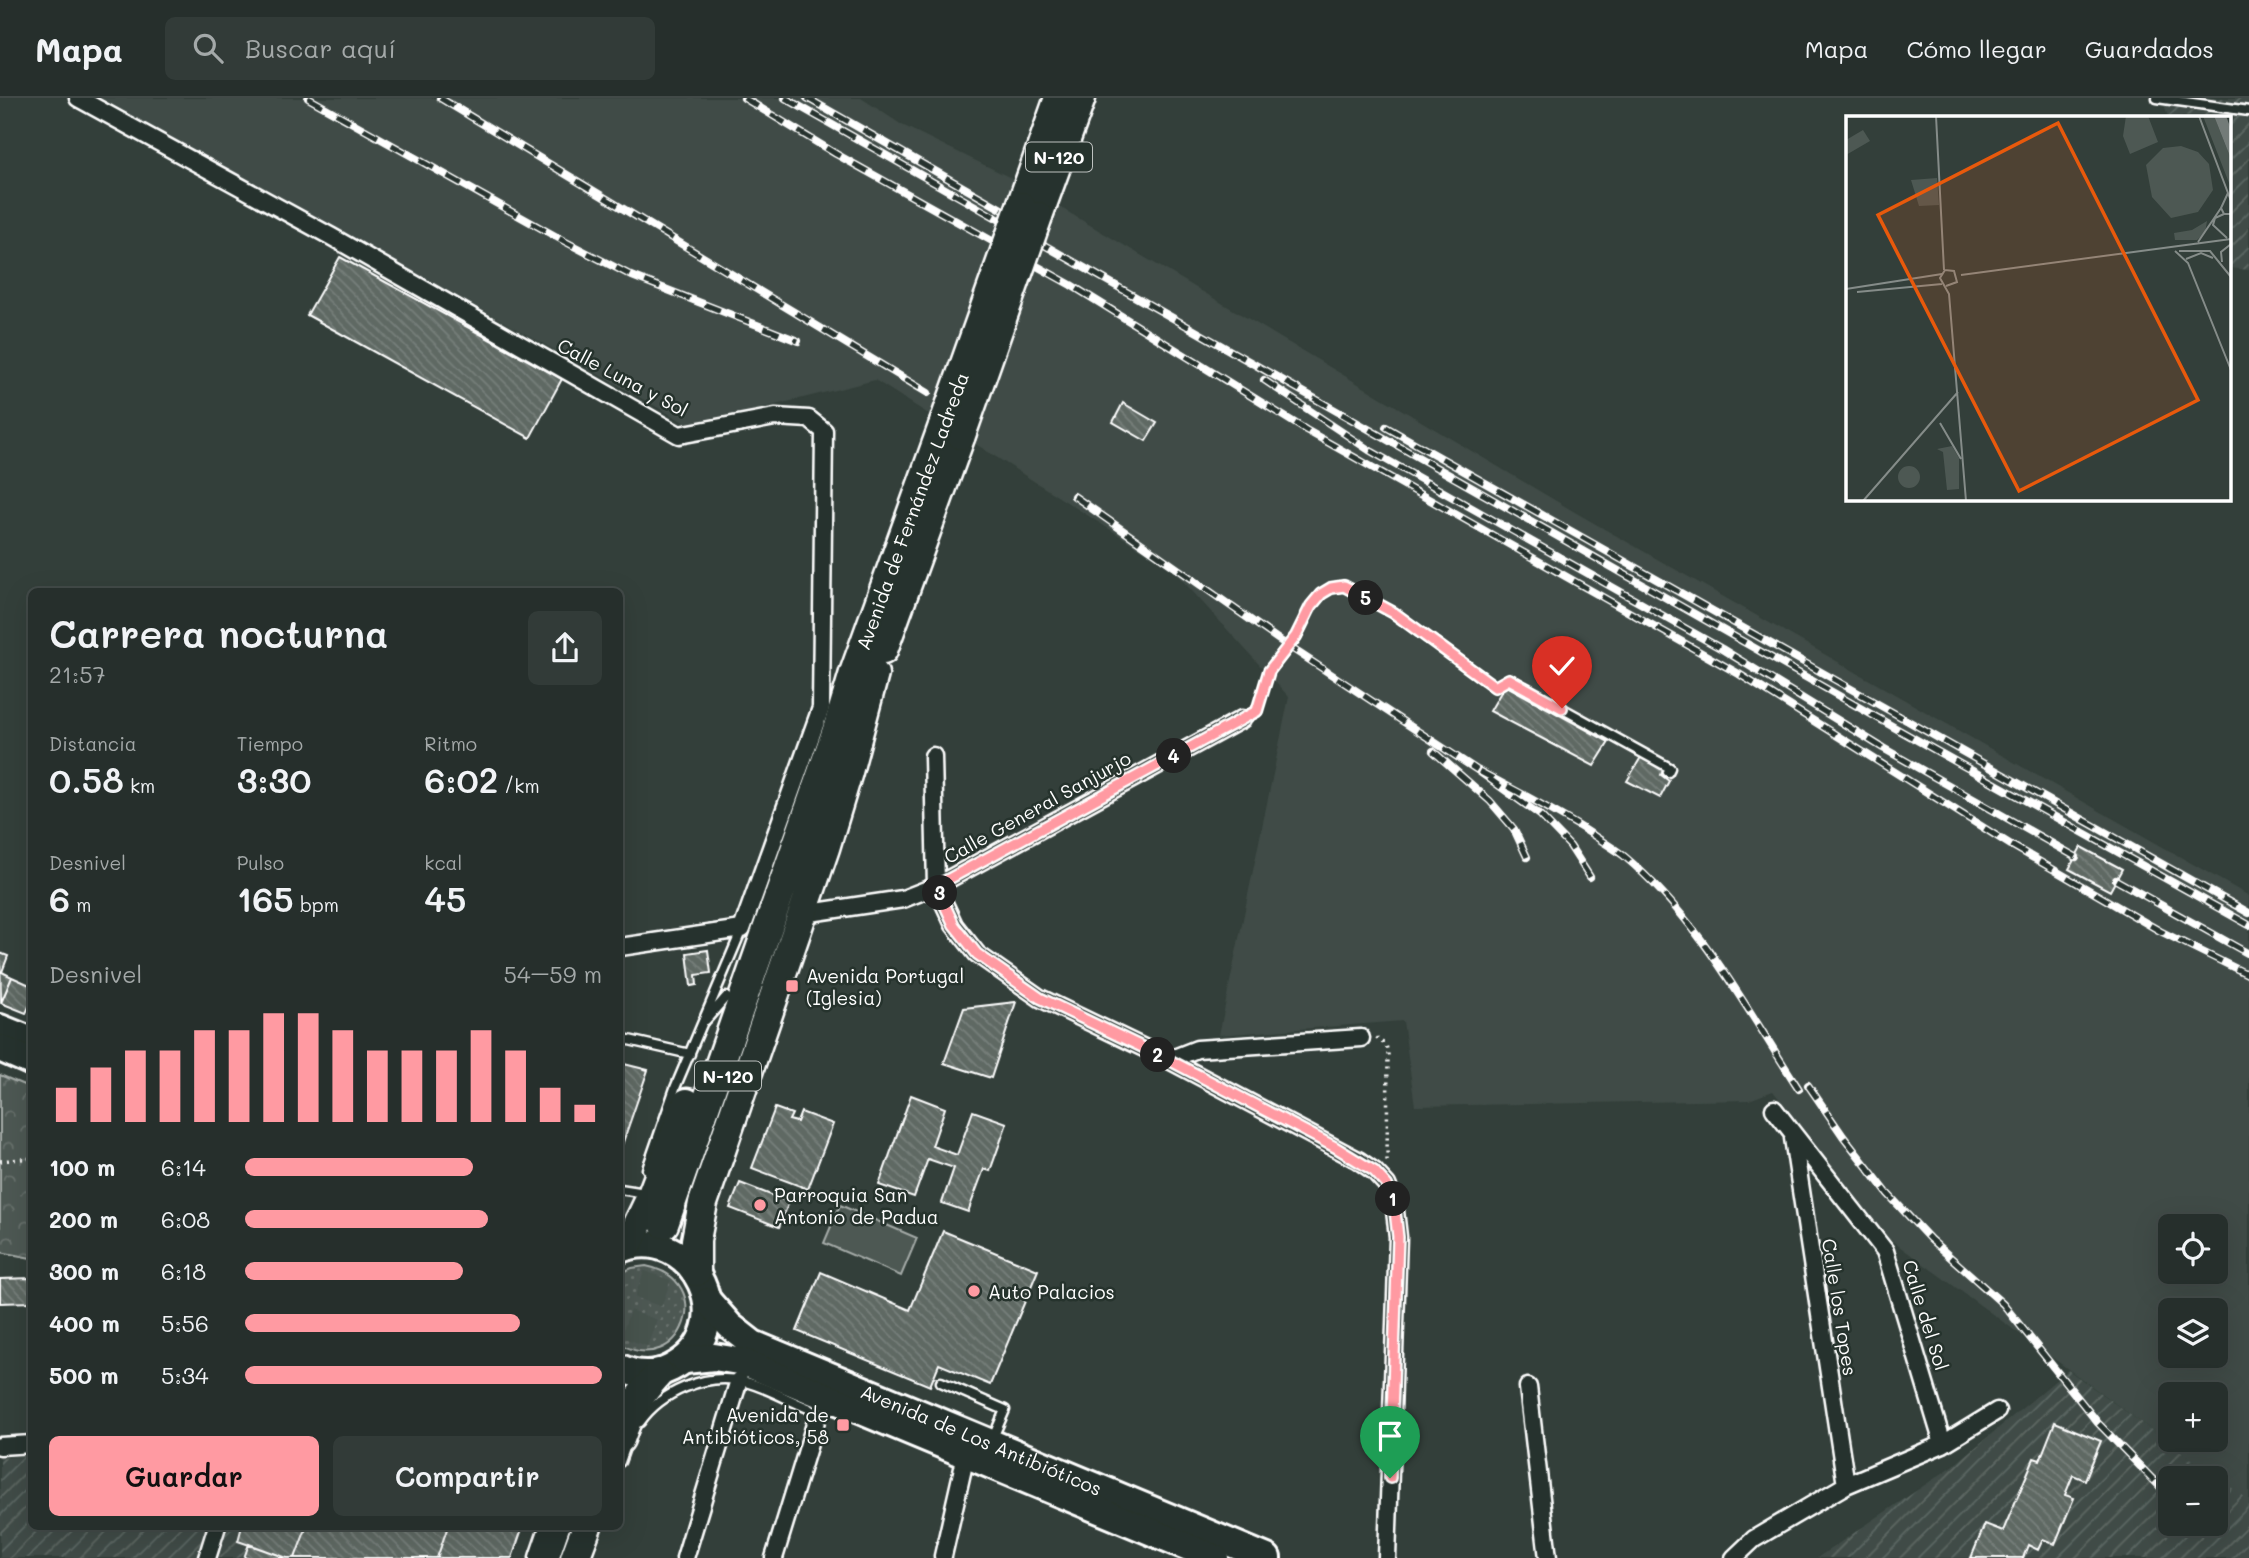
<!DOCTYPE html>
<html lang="es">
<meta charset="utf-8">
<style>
body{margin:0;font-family:Mali,sans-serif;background:#323b38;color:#f1f3f6;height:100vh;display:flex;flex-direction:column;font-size:26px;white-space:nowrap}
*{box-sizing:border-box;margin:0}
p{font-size:23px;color:#a4a9a9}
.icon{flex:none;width:38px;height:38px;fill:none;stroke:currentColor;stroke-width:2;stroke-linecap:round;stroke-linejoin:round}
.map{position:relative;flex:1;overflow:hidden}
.details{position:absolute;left:28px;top:490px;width:595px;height:942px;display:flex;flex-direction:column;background:#262f2c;border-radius:10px;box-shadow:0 7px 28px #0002,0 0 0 2px #424a48}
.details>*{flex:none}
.buttons{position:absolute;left:2158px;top:1116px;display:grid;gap:14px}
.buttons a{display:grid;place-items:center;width:70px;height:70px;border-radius:10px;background:#262f2c;box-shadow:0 7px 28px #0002,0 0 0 2px #424a48;font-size:35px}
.pin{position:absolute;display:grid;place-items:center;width:60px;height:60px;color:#fff;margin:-72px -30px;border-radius:50% 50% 50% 0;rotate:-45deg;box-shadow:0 0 7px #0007}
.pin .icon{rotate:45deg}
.km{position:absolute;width:35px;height:35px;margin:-18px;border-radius:50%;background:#222;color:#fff;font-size:19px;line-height:35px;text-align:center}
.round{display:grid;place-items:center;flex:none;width:74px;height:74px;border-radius:10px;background:#323b38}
.head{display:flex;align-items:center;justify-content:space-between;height:119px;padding:0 21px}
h1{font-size:38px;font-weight:600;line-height:52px}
.metrics{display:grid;grid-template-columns:repeat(3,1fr);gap:10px;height:119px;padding:7px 21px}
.metrics div{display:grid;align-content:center}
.metrics b{font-size:35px;font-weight:600}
.metrics small{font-size:19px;font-weight:400}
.metrics p{font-size:19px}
.chart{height:196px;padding:14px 21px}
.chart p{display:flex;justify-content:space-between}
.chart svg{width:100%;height:126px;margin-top:7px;stroke:#ff9aa2;stroke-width:6}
.button{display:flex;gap:14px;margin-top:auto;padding:14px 21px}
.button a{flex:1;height:80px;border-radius:10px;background:#ff9aa2;color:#111;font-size:28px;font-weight:600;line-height:80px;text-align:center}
.button a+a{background:#323b38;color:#f1f3f6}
ul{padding:0 21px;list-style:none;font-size:23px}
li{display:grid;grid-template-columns:112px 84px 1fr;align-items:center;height:52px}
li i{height:18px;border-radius:9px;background:#ff9aa2}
header{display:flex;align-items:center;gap:42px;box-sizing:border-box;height:98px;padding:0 35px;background:#262f2c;border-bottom:2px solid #424a48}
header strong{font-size:33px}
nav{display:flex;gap:38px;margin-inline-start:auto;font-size:24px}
.search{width:490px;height:63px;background:#323b38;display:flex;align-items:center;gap:18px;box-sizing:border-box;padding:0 24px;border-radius:10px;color:#a4a9a9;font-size:26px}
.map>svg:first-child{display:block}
</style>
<header>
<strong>Mapa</strong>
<div class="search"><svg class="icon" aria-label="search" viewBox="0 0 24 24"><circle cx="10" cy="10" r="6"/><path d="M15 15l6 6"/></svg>Buscar aquí</div>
<nav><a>Mapa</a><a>Cómo llegar</a><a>Guardados</a></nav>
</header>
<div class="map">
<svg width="2249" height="1460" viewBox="0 0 2249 1460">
<defs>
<pattern id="industrial-furrows" width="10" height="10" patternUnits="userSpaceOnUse" patternTransform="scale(1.75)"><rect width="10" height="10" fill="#404c47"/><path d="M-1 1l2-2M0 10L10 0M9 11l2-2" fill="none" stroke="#5d6763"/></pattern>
<pattern id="grass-dots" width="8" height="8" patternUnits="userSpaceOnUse" patternTransform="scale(1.75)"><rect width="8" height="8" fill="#4d5853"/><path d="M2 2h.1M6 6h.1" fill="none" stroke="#68716d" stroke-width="1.8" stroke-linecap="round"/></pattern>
<pattern id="park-crowns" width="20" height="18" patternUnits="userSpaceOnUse" patternTransform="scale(1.75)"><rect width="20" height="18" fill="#4d5853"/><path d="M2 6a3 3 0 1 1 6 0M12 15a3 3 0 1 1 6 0" fill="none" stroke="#68716d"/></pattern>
<pattern id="building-back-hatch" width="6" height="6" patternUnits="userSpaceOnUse" patternTransform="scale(1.75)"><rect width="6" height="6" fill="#5f6964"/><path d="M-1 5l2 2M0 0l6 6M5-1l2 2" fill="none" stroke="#77807b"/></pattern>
</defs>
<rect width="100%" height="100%" fill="#333f3a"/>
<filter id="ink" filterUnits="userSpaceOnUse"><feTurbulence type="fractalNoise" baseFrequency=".0143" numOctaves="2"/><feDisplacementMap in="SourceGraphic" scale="14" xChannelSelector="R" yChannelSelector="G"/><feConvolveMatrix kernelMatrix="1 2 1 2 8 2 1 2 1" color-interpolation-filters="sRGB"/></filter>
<g filter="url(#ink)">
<path fill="#404c47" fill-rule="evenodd" d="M101,0H861L902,27L1007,78L1578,416L2249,798V1403L1888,1140L1773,993L1749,1002L1415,1008L1403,923L1219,937L1289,599L1172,471L875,282L691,328ZM2170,1129H2216V1174H2170ZM2170,1213H2216V1258H2170ZM2170,1297H2216V1342H2170Z"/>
<path fill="url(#industrial-furrows)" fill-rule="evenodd" d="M2162,0H2249V172L2230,170V19H2168Z
M2068,1272L2249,1402V1460H1817L1953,1368ZM2170,1381H2216V1426H2170Z
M31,1357L32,1428H523L512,1460H0V1360Z"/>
<path fill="url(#grass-dots)" stroke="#a6aca9" stroke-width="2" d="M646,1168C719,1182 682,1281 620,1246V1175L632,1170Z"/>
<path fill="url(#park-crowns)" stroke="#a6aca9" stroke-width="2" d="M0,977L31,990V1160L0,1154Z"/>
<path fill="#4d5853" stroke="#a6aca9" stroke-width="2" d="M840,1107L917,1140L901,1178L824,1145Z"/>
<path fill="url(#building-back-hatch)" stroke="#fff" stroke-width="2" d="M340,159L562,281L530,340L307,217Z
M1123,305L1157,325L1146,343L1113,324Z
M1505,587L1609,644L1594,668L1490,613Z
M1641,659L1663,672L1661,677L1669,683L1660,700L1627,683Z
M2081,749L2122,771L2110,793L2069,771Z
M708,852L711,875L696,877L697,887L691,888L687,855Z
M0,855L8,858L2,874L12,879L1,905Z
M12,879L32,888V903L26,915L1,905Z
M1016,904L991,980L944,965L964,910Z
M620,965L648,972L621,1050L620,1049Z
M911,997L945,1010L932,1048L957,1057L973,1013L1007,1025L990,1073L984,1071L968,1114L942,1105L954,1070L928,1061L914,1099L879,1087Z
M775,1010L792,1016L789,1022L797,1024L801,1014L833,1026L808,1091L752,1070Z
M740,1085L789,1104L779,1129L730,1110Z
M943,1133L1038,1172L990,1287L939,1266L930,1288L797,1233L821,1174L910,1212Z
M32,1180V1204L0,1205V1181Z
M2055,1324L2101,1343L2085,1382L2073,1377L2065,1397L2074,1400L2055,1446L2043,1441L2038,1452L2028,1447L2023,1460H1971L1985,1426L2003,1433L2034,1360L2040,1362Z
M242,1428H307L295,1460H287L238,1443Z
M307,1428H448L437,1460H295Z
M448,1428H523L512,1460H437Z
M249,1446L287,1460H244Z"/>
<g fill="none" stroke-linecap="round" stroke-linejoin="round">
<path stroke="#47524e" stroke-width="28" stroke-dasharray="28 14" stroke-linecap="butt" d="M620,1283L674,1131"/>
<g stroke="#fff" stroke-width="13">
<path id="service" d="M2157,0L2249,13
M1242,621L1257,613L1269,573L1296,539L1311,508L1321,496L1331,490L1344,488L1394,515L1495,589L1509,581L1670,670L1668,674
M706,922L726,899
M620,940L690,956
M647,1071L675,990L742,831
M620,1091L639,1094
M941,1284L1005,1312L992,1342
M640,1324C661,1294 705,1275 742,1283C764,1288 786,1301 808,1310L814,1315L816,1323
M620,1364L626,1347"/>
</g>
<g stroke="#fff" stroke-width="21">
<path id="minor" d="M78,0L332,139L679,337L775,319L809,321L824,333L821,610L742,831L620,849
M933,658L936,788L954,827L977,856L1040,900L1169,962L1358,1062L1374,1073L1387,1087L1394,1104L1398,1139L1387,1460
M803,816L903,801L936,788L1242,621
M1169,962L1197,951L1361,940
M1774,1011L1885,1153L1943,1346
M1793,1040L1846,1387
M1528,1289L1548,1460
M0,1348L32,1346
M943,1458L966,1357
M207,1460L217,1428
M685,1460L739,1282
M774,1460L816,1323
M1734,1460L1754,1441L1846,1387L1943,1346L1997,1313"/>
</g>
<g stroke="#fff" stroke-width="32">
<g id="primary">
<path d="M0,930L32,943"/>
<path d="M0,950L32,964"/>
<path d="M620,1151C694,1122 746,1232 671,1270C655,1278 637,1278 620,1270"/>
<path id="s1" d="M708,1203L730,1228L753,1246L1267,1460"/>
<path d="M685,1262L714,1259L744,1264L1215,1460"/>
</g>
</g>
<g stroke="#fff" stroke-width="33">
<path id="trunk" d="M1021,108L1059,0
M1038,118L1081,0
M883,552L961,337
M664,1126L837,632L854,575L943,328
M628,1147L651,1099L687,1005
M696,1174V1142L703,1105L825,750L848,674L874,576
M620,1341C631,1309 637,1300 659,1275
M544,1460L555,1428
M575,1460L587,1428"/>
</g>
<path stroke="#fff" stroke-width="3.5" stroke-dasharray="2 5" stroke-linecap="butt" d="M1376,940L1386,947L1388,955L1387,1064
M31,986L29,989L32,1008
M0,1063L32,1060"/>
<use href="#service" stroke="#26332d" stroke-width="8"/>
<use href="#minor" stroke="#26332d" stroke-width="16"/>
<use href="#primary" stroke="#26332d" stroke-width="26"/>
<use href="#trunk" stroke="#26332d" stroke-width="28"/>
<g stroke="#fff" stroke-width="8">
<path id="rail" d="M308,0L564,143L632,178L798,243
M440,0L928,295
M744,0L836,56L1071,187L1306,332L1739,576L2011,747L2160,833L2249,877
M785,0L1899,632L2249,827
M807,0L1005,113
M1264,282L1369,352L1722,551L1883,650L2076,759
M1386,329L2249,815
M1074,398L1279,542L1477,672
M1433,653L1490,703L1514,731L1527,759
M1590,779L1570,748L1540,717L1477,672C1516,693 1556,713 1593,737C1603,744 1614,750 1624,758C1699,821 1746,910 1799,991
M2116,782L2249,856
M1808,987L1843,1038L1888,1096L1930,1141L2003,1206L2098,1325L2170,1399"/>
</g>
<use href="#rail" stroke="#26332d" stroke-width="5" stroke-dasharray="16" stroke-linecap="butt"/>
<g stroke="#fff" stroke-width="33" stroke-linecap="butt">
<path id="trunk-bridge" d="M943,328L1021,108
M961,337L1038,118"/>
</g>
<use href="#trunk-bridge" stroke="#26332d" stroke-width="28"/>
</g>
</g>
<g fill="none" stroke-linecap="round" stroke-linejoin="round" filter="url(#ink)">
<g stroke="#fff" stroke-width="14">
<path id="route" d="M1390,1380L1398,1139L1394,1104L1387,1087L1374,1073L1335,1049L1169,962L1040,900L977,856L954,827L936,788L1257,613L1269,573L1296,538L1311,508L1321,496L1331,490L1344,488L1394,515L1495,589L1509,581L1562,610"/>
</g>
<use href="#route" stroke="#ff9aa2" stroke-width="9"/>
</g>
<g fill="#ff9aa2" stroke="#26332d" stroke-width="2.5">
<rect x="785" y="881" width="14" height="14" rx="3.5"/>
<circle cx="760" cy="1107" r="7"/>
<circle cx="974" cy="1193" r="7"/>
<rect x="836" y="1320" width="14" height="14" rx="3.5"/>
</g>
<g text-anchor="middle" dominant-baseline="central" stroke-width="5" stroke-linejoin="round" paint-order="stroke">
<g fill="#26332d" stroke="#bec2c0" stroke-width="2">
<rect x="1026" y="44.5" width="66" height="29" rx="5"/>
<rect x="695" y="963.5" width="66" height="29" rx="5"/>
</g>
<g font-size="18" font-weight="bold" fill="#fff">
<text x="1059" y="59">N-120</text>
<text x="728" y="978">N-120</text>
</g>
<g font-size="19" fill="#fff" stroke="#26332d">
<text transform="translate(623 279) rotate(28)">Calle Luna y Sol</text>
<text transform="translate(912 413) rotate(-70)">Avenida de Fernández Ladreda</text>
<text transform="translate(1037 709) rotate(-29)">Calle General Sanjurjo</text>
<text transform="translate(1840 1209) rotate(81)">Calle los Topes</text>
<text transform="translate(1926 1217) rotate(73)">Calle del Sol</text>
<text stroke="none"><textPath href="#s1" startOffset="310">Avenida de Los Antibióticos</textPath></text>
</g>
<g font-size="19" fill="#fff" stroke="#26332d" text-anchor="start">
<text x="806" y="877">Avenida Portugal<tspan x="806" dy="22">(Iglesia)</tspan></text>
<text x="774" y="1096">Parroquia San<tspan x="774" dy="22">Antonio de Padua</tspan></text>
<text x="988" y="1193">Auto Palacios</text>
<text x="829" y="1316" text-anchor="end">Avenida de<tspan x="829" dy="22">Antibióticos, 58</tspan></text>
</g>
</g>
<g transform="translate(1846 18)">
<rect width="385" height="385" fill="#333f3a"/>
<path d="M17,14L24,25L0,39V24Z" fill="#4d5853"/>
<path d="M357,0H368L385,43V72ZM91,62L93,89L73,90L65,64ZM106,330L113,342V373L101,374L97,336L91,333Z" fill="#4d5853"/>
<path d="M280,0H302L312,26L284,38L277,20ZM335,30L352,36L363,48L367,74L352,96L325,102L306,81L300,49L317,32ZM361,105L359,117L351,124H329L328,117L346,114ZM52 361a11 11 0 1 1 22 0a11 11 0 1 1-22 0Z" fill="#4d5853"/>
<path d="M368,0H380L385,13V43Z" fill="#737b78"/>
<path fill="none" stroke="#858c89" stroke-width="2" d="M90,0L98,154M353,0L385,85M382,77L375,92L378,98H385M378,98L369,102L367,109L381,122M352,126L375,92M329,135L342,147L385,254M333,135H364L385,161M340,143L355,137L367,142M376,146L375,136L385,128M115,159L385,123M100,170L111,166L108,155L99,154L94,162L103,178L120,385M0,173L96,158M11,176L96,168M94,307L115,343M17,385L112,276"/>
<path fill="#e8590c" fill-opacity="0.15" stroke="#e8590c" stroke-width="3.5" d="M212,7L352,284L173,375L32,99Z"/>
<rect width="385" height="385" fill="none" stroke="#fff" stroke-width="3.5"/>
</g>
</svg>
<div class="buttons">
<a><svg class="icon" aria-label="locate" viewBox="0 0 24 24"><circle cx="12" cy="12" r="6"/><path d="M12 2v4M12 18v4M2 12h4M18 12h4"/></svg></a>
<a><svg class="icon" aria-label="layers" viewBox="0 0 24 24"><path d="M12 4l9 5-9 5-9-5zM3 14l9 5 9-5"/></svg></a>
<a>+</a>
<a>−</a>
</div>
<div class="pin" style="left:1390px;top:1380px;background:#1e9e55"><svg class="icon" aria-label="arrive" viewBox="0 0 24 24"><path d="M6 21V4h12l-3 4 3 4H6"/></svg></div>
<div class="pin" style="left:1562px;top:610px;background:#d93025"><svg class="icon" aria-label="check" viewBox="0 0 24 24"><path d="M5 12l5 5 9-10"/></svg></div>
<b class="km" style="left:1393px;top:1101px">1</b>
<b class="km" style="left:1158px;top:957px">2</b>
<b class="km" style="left:940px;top:795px">3</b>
<b class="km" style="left:1174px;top:658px">4</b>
<b class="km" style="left:1366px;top:500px">5</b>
<section class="details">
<div class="head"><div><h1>Carrera nocturna</h1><p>21:57</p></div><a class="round"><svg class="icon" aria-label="share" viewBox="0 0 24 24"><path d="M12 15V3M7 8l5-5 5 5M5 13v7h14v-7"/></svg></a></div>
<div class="metrics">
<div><p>Distancia</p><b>0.58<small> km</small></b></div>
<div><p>Tiempo</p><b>3:30</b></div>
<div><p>Ritmo</p><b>6:02<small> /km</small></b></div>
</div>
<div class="metrics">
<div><p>Desnivel</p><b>6<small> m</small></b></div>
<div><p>Pulso</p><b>165<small> bpm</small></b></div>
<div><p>kcal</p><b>45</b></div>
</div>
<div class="chart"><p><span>Desnivel</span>54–59 m</p>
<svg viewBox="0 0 160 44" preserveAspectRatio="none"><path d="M5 44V32M15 44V25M25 44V19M35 44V19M45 44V12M55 44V12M65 44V6M75 44V6M85 44V12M95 44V19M105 44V19M115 44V19M125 44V12M135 44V19M145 44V32M155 44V38"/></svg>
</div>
<ul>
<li><b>100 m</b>6:14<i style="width:64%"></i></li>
<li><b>200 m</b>6:08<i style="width:68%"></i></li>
<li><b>300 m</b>6:18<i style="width:61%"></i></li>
<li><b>400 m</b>5:56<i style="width:77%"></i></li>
<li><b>500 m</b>5:34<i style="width:100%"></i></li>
</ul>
<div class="button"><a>Guardar</a><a>Compartir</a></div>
</section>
</div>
